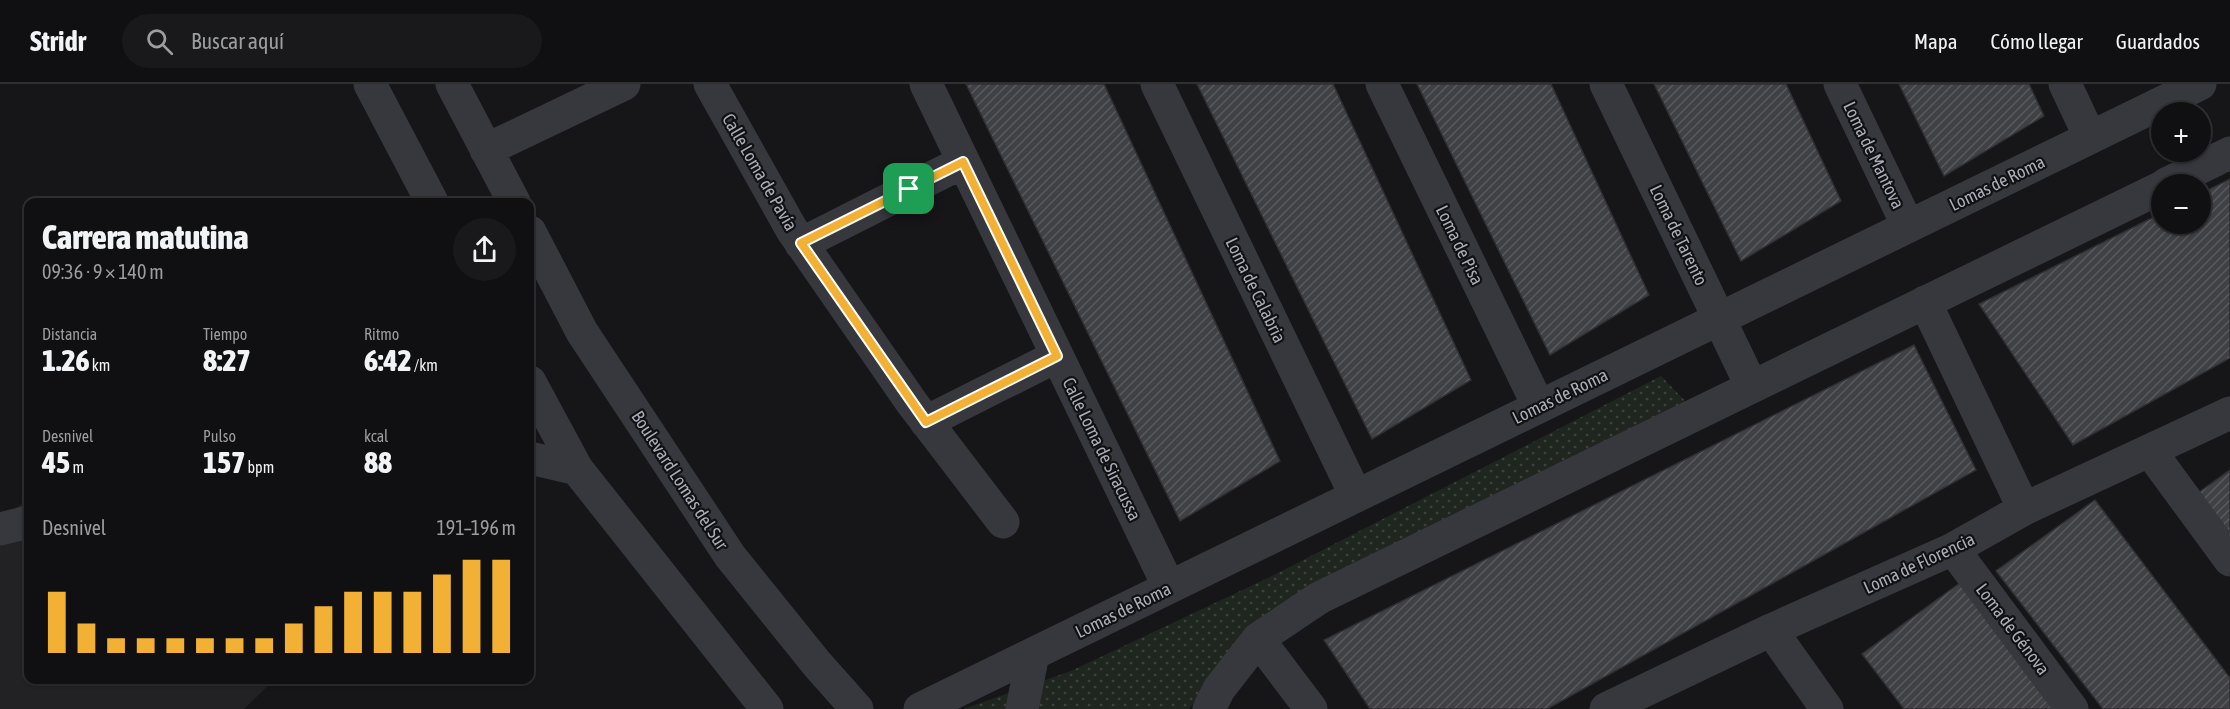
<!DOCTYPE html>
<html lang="es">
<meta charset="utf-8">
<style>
body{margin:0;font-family:"Asap Condensed",sans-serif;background:#19191b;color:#f1f3f6;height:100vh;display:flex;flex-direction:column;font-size:22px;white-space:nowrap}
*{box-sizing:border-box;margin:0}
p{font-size:20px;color:#9c9d9f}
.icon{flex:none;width:33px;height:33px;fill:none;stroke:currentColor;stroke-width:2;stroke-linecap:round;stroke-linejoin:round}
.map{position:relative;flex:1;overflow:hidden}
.drawer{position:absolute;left:24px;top:114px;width:510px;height:486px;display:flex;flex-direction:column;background:#101012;border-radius:12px;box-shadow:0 2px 4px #0004,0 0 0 2px #303032}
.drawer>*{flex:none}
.buttons{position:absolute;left:2151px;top:18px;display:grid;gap:12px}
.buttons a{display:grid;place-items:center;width:60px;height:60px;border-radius:50%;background:#101012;box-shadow:0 2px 4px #0004,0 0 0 2px #303032;font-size:30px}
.pin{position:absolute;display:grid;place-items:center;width:51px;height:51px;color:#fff;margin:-26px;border-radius:12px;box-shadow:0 3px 9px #0006}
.round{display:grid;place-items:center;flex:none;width:63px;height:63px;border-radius:32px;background:#19191b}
.head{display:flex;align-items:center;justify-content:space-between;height:102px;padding:0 18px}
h1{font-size:33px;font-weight:800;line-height:45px}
.metrics{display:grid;grid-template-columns:repeat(3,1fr);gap:9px;height:102px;padding:6px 18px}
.metrics div{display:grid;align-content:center}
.metrics b{font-size:30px;font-weight:800}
.metrics small{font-size:16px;font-weight:400}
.metrics p{font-size:16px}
.chart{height:168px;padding:12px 18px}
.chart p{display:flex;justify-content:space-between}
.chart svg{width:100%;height:108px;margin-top:6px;stroke:#f2b134;stroke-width:6}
header{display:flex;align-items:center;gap:36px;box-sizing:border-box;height:84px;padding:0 30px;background:#101012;border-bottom:2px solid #303032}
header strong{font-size:28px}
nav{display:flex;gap:33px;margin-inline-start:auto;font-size:21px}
.search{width:420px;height:54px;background:#19191b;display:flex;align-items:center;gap:15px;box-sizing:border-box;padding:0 21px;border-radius:33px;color:#9c9d9f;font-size:22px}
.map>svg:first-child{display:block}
</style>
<header>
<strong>Stridr</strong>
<div class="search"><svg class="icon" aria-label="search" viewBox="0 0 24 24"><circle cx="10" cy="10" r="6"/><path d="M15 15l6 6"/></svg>Buscar aquí</div>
<nav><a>Mapa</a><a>Cómo llegar</a><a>Guardados</a></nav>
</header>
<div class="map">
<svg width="2230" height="625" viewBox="0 0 2230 625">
<defs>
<pattern id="grass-dots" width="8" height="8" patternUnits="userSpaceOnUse" patternTransform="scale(1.5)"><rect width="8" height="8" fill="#1e261f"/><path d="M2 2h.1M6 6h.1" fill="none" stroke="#3c433d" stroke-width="1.8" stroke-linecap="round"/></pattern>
<pattern id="building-hatch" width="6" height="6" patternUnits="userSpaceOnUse" patternTransform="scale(1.5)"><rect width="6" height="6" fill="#404145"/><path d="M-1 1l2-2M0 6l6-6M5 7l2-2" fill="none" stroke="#595a5e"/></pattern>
</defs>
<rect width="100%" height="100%" fill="#161618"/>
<path fill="#222225" d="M28,413V596H274L244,625H0V440Z"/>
<path fill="url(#grass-dots)" d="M1661,292L1692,324L1250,543L1189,625H963L1071,587L1276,490Z"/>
<path fill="url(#building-hatch)" stroke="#303034" stroke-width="1.5" d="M966,0H1104L1280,377L1180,437Z
M1197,0H1333L1471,296L1372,355Z
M1417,0H1551L1649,211L1550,271Z
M1654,0H1786L1841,117L1741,177Z
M1899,0H2029L2044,32L1944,92Z
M2230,95V274L2073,361L1979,220L2162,129V140H2200V110Z
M1914,261L1976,386L1547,625H1370L1324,556Z
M2230,386V450L2198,409Z
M2095,416L2230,594V625H2103L1996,487Z
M1960,499L2055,625H1904L1862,570Z"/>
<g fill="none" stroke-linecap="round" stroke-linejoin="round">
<path stroke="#37383d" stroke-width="33" d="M370,0L432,118
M452,0L514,118
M710,0L792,146L912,319L1003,438
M926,0L1169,503
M1157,0L1356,412
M1382,0L1539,323
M1606,0L1752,303
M1840,0L1908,142
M2065,0L2090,53
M486,66L624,0
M2166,100L2230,69
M530,148L582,248L730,472L817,580L857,625
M801,160L963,78
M1925,218L2024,425
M530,298L577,385L767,625
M926,338L1057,272
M2150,367L2230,476
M530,374L577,385
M0,445L28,438
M1953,465L2072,625
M1771,546L1827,625
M1258,555L1311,625
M920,625L2200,0
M1022,625L1033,570
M1209,625L1219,605L1258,555L1319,514L2162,103
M1606,625L1771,546L1953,465L2024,425L2230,329"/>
</g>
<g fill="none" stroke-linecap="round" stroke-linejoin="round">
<g stroke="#fff" stroke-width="12">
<path id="route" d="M963,78L1057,272L926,338L801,159Z"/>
</g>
<use href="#route" stroke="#f2b134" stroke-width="8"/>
</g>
<g text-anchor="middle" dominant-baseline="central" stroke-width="4.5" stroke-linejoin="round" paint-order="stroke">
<g font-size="18" fill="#a8adb8" stroke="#111113">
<text transform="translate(1874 71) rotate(64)">Loma de Mantova</text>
<text transform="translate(760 88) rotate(60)">Calle Loma de Pavía</text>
<text transform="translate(1997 99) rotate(-26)">Lomas de Roma</text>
<text transform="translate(1679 151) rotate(64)">Loma de Tarento</text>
<text transform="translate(1460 161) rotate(64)">Loma de Pisa</text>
<text transform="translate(1256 206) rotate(64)">Loma de Calabria</text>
<text transform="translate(1560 312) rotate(-26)">Lomas de Roma</text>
<text transform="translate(1102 365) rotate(64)">Calle Loma de Siracussa</text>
<text transform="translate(680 396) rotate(57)">Boulevard Lomas del Sur</text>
<text transform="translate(1919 479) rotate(-25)">Loma de Florencia</text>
<text transform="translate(1123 526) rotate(-26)">Lomas de Roma</text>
<text transform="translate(2013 545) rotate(53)">Loma de Génova</text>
</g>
</g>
</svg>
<div class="buttons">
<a>+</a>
<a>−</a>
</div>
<div class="pin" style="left:909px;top:105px;background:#1e9e55"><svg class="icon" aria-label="arrive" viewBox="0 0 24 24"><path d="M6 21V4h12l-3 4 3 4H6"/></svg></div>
<section class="drawer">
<div class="head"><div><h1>Carrera matutina</h1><p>09:36 · 9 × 140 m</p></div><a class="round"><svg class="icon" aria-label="share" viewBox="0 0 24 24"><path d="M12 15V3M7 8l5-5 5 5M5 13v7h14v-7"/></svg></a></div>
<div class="metrics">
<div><p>Distancia</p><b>1.26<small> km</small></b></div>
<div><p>Tiempo</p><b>8:27</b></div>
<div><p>Ritmo</p><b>6:42<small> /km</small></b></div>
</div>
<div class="metrics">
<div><p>Desnivel</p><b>45<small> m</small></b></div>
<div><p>Pulso</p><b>157<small> bpm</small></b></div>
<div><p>kcal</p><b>88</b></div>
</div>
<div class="chart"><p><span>Desnivel</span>191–196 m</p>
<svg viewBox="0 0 160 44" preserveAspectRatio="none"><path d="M5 44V19M15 44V32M25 44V38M35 44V38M45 44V38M55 44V38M65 44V38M75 44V38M85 44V32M95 44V25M105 44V19M115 44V19M125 44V19M135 44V12M145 44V6M155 44V6"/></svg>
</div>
</section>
</div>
